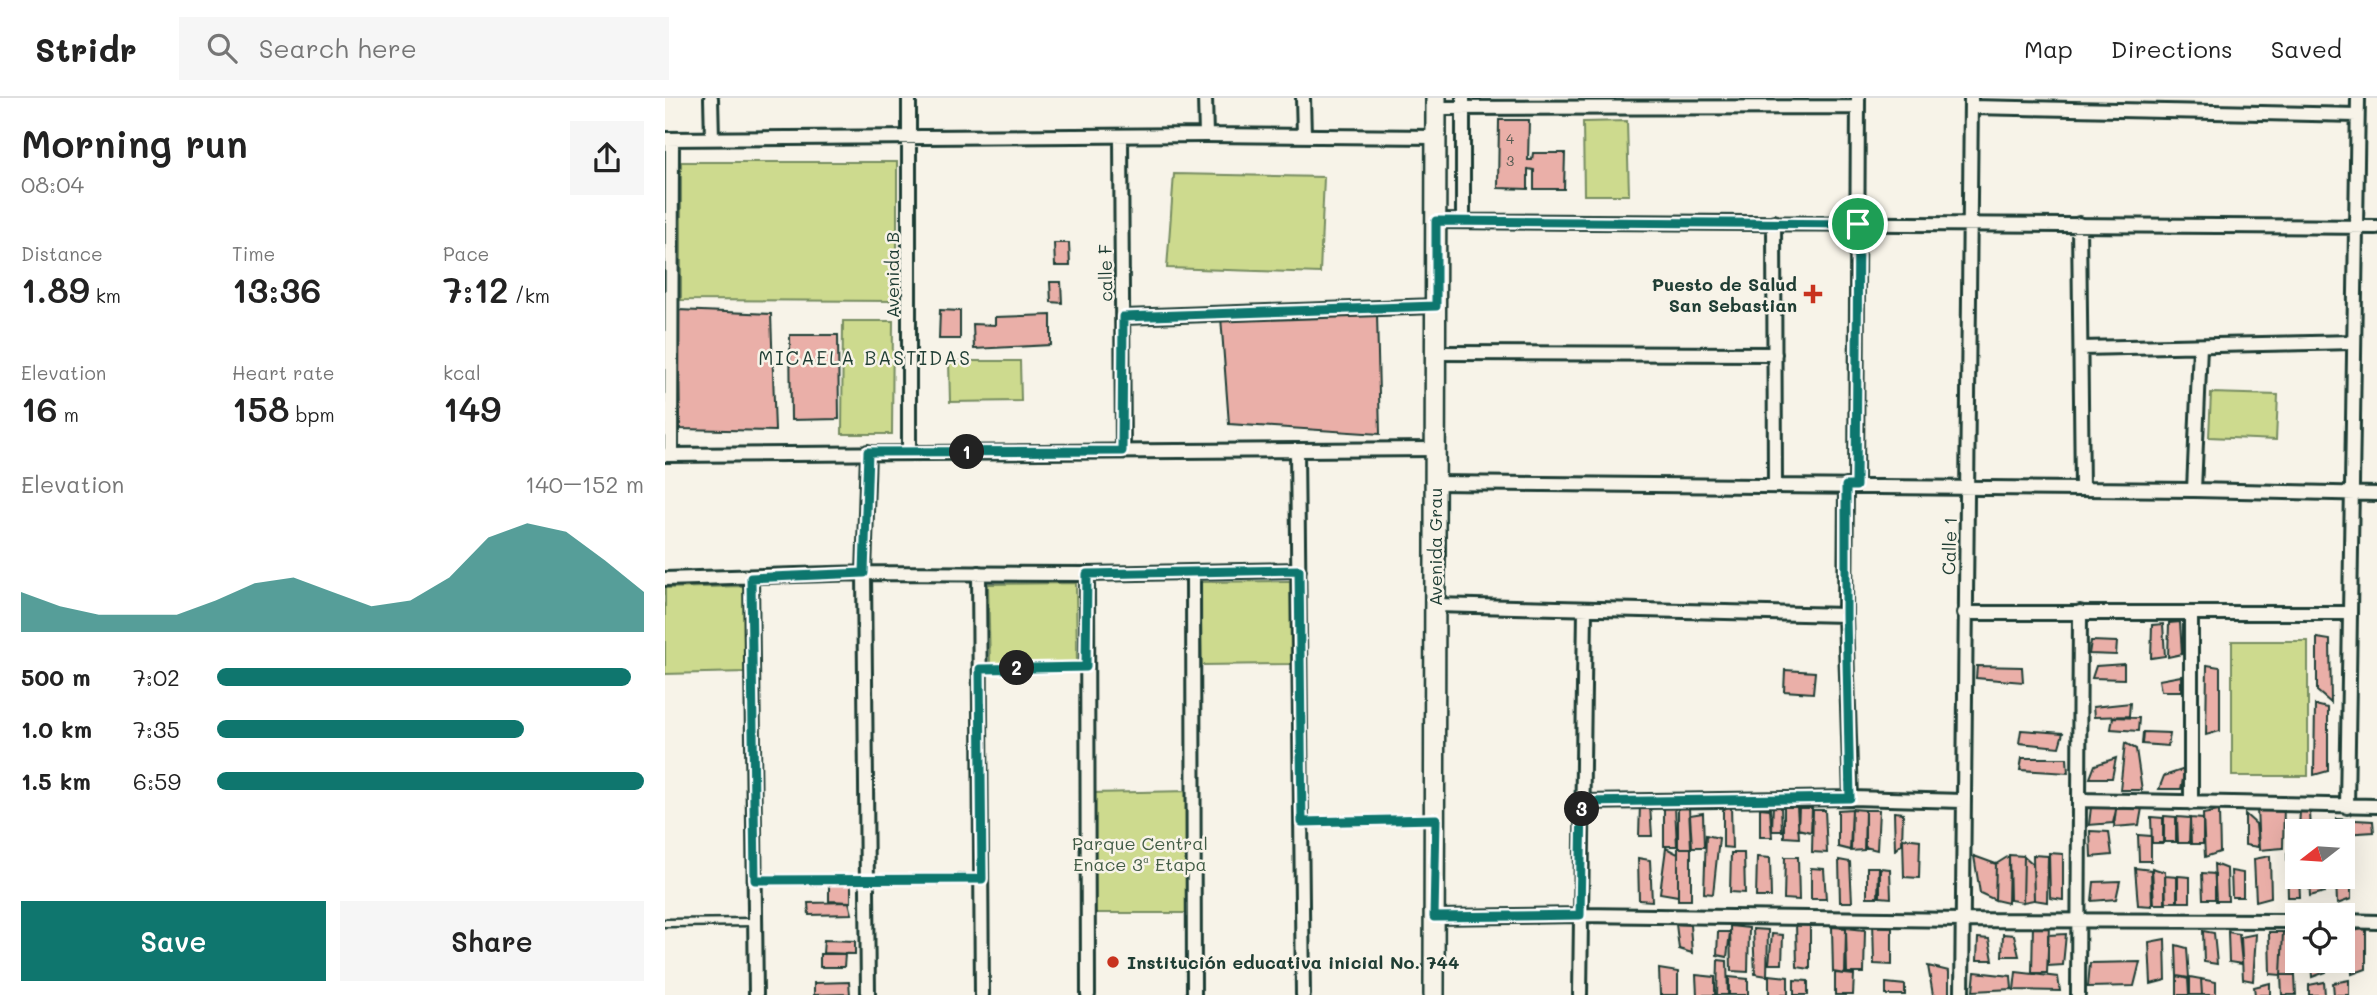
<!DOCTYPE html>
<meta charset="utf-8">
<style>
body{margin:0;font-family:Mali,sans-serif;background:#f6f6f6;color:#222;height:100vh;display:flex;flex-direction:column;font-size:26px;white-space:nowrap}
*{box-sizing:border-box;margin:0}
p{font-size:23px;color:#767676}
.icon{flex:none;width:38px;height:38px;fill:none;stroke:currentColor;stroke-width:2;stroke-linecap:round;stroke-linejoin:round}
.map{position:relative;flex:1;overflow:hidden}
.drawer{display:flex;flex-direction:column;background:#fff;width:665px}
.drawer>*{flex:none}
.needle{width:46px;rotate:253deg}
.buttons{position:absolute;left:1620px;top:721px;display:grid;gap:14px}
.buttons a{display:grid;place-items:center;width:70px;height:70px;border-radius:0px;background:#fff;box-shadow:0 7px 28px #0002;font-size:35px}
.pin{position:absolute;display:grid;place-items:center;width:60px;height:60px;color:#fff;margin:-30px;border:4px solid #fff;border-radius:50%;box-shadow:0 2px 7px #0007}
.km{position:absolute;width:35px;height:35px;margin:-18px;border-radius:50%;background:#222;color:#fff;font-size:19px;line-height:35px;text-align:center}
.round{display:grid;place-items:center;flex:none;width:74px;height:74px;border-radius:0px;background:#f6f6f6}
.overview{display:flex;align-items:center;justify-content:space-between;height:119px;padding:0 21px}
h1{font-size:38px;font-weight:600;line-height:52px}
.stats{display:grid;grid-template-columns:repeat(3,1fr);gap:10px;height:119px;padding:7px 21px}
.stats div{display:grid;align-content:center}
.stats b{font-size:35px;font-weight:600}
.stats small{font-size:19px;font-weight:400}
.stats p{font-size:19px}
.chart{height:196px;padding:14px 21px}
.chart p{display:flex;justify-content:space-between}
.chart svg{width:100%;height:126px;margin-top:7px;fill:#0f766e;opacity:.7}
.primary-button{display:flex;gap:14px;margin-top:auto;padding:14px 21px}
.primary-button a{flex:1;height:80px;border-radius:0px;background:#0f766e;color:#fff;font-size:28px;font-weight:600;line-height:80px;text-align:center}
.primary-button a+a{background:#f6f6f6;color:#222}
ul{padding:0 21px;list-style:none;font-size:23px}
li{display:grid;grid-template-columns:112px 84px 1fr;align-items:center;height:52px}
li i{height:18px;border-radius:9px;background:#0f766e}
header{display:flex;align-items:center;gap:42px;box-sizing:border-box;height:98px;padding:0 35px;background:#fff;border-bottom:2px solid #e0e0e0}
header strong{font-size:33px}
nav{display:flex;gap:38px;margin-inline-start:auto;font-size:24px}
.search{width:490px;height:63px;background:#f6f6f6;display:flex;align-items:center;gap:18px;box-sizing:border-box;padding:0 24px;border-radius:0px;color:#767676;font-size:26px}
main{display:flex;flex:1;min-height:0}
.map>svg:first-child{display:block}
</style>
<header>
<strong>Stridr</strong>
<div class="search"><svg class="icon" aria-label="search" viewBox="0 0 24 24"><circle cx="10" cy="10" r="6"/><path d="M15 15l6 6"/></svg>Search here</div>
<nav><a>Map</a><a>Directions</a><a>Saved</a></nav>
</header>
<main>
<section class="drawer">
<div class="overview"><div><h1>Morning run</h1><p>08:04</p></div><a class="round"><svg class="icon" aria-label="share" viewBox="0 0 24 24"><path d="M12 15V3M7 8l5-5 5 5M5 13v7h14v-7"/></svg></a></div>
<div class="stats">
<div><p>Distance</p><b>1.89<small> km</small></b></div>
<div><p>Time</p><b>13:36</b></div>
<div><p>Pace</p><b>7:12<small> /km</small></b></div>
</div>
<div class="stats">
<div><p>Elevation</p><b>16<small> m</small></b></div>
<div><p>Heart rate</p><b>158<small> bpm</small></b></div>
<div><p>kcal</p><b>149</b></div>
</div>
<div class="chart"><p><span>Elevation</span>140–152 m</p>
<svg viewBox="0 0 160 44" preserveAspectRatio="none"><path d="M0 44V30L10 35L20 38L30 38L40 38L50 33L60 27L70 25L80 30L90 35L100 33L110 25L120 11L130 6L140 9L150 19L160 30V44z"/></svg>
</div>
<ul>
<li><b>500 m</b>7:02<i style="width:97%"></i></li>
<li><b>1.0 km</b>7:35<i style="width:72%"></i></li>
<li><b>1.5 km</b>6:59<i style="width:100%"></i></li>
</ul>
<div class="primary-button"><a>Save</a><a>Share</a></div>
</section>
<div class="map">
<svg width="1712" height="897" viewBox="0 0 1712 897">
<rect width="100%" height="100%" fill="#f7f3e8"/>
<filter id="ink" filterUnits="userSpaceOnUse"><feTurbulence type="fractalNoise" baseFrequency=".0143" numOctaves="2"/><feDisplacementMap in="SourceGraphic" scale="14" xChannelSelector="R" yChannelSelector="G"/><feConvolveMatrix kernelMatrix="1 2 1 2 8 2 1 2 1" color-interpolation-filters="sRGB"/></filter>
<g filter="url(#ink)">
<path fill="#cdda8e" stroke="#768c61" stroke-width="2" d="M962,23L964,97H919L918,24Z
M16,64H232V203L16,202Z
M509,76L659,79L655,175L502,170Z
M178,223H228L227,336H177Z
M284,263H355L356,303L285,304Z
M1546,295L1613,297L1611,342L1544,339Z
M625,483L626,566L537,567L535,484Z
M411,485L412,566L325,567L323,486Z
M79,488L81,574L0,576V490Z
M1567,543H1643V678H1567Z
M524,693L526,815H423L426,695Z"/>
<path fill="#eaafa8" stroke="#1f3d34" stroke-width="2" d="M834,22H864L863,62H867L868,55H900L899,91H869V72L863,71V91L833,90Z
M389,145H404L405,168H390Z
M385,184H396L397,205L386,204Z
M13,212L106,216L110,333L15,331Z
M275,212L295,213V241H274Z
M712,216L715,336L564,326L556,219Z
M386,217V247L309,251L308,226L330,227V219Z
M125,237H173L174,321L126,322Z
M1515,524L1517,556L1503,559L1504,525Z
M1498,526L1500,558L1486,560L1487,527Z
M1652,540L1665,542L1666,605L1652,593Z
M1426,543L1452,544L1451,557L1424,556Z
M1459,566V581L1427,580L1431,568Z
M1542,567L1555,569V633L1541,637Z
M1312,568L1357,569L1358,584L1311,580Z
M1120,572L1150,574L1148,595L1119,593Z
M1516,578V593H1496L1494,582Z
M1465,605L1464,618L1429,619L1428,609Z
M1650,607L1663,610V673L1649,677Z
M1448,619L1474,620L1473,633L1446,631Z
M1356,632L1398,635L1394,649L1354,645Z
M1478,634L1505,635L1503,648L1477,646Z
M1460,645L1471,651L1477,692H1455Z
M1357,660H1402L1403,675L1355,672Z
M1451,660L1447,680H1425L1430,667Z
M1520,671L1516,691H1494L1499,678Z
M999,705L1010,708L1012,748H999Z
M1108,705L1116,708L1117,733H1107Z
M975,707H985L987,738H974Z
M1013,707L1024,710L1026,750H1013Z
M1066,707L1067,750L1058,749V712Z
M1619,707L1618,750L1594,752L1592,710Z
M1452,708L1448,725L1424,727L1426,709Z
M1119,709H1132L1134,740L1119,739Z
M1095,710L1105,711L1107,739H1095Z
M1134,710H1147L1146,734L1133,731Z
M1477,710L1474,727L1449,729L1451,711Z
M1187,711L1200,712L1199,752L1186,753Z
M1187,711L1185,752L1173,749V712Z
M1148,712H1160L1162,755L1147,754Z
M1200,712H1214L1212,752L1200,749Z
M1635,712L1645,714L1646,733H1634Z
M1554,713L1555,754L1540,759L1538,716Z
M1229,714L1238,715L1237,745L1230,752Z
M1038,715L1039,749H1027L1025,717Z
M1580,716L1591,726L1593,749L1580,747Z
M1499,718L1511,719V744H1499Z
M1486,719L1498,720V745H1487Z
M1512,719L1525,720L1524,745H1513Z
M1525,720L1538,721V746H1526Z
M1671,721L1708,723L1709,734L1678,736V733H1671Z
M1425,733L1444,734L1447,757L1426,759Z
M1041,737L1054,740L1048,796L1039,795Z
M1473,737L1486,738V763H1474Z
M1238,740L1255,742L1254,780L1239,779Z
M1001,750L1013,756V798L995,795Z
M1013,750H1026V802H1013Z
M1066,755H1079L1080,795L1065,794Z
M1384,755L1398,756V802L1385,800Z
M1622,756L1633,759L1635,799H1623Z
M1344,757L1359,758L1358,804L1345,802Z
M1368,757L1383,758L1382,804L1369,802Z
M1309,758L1331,766L1330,802L1315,795Z
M1344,758L1343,805L1330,802L1331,766Z
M1359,758L1368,766L1369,802L1358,804Z
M1605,758L1606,799L1591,803L1589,761Z
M1092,759L1105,760L1106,799H1091Z
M1120,759H1133L1134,802L1119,801Z
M973,760L985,762L987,803L974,802Z
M1686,760V801L1672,806L1671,779H1678V762Z
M1174,762L1185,764L1187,804H1175Z
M1549,766L1562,771L1563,803H1551Z
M1202,769H1214L1213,799H1202Z
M1146,770L1159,771L1161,801H1146Z
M1215,770L1225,771L1226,800L1215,799Z
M1470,770L1486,772L1487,808L1473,807Z
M1487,770L1500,774L1501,806H1489Z
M1566,773L1578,775V799H1567Z
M1537,775L1550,776V801H1538Z
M1500,778L1512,779V804H1500Z
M1513,778L1525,779V804H1513Z
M1644,779H1659L1660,794L1645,798Z
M1455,783L1451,801L1427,803L1429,784Z
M164,784H186V804L164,803Z
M184,804L187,816L144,817L143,805Z
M1208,821L1227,823V867L1209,866Z
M1131,824L1145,825V871L1132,869Z
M1011,826L1025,827L1027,855L1014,851Z
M1368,826L1384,828L1382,875H1367Z
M1065,828L1084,830L1083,874L1066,873Z
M1167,829L1181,830L1180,876L1168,874Z
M1181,830L1200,832L1199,875H1182Z
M1701,830V871L1687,876L1685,834Z
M1088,831L1103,832L1102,878L1090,876Z
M1629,832L1630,877H1616L1618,834Z
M1538,833L1549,835L1552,866L1539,864Z
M1053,834H1065L1062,859L1052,857Z
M1563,834L1574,836L1577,866L1564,864Z
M1604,834H1618L1616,877L1605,876Z
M1107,836L1118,837L1117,866H1104Z
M1338,836L1349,837L1354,858H1337Z
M1401,836L1398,867L1383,868V837Z
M1591,836L1588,883L1578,881L1576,839Z
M1313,840L1324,841L1328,862H1312Z
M1500,841L1501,882L1486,886L1484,844Z
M159,842L190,843V856L158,855Z
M1511,847L1522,850L1524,880L1512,878Z
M155,856H180L179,869H155Z
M1053,862L1062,863L1063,897H1052Z
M1646,863H1661V874L1647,879Z
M1475,864L1469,888L1423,889L1425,865Z
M1263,868L1284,873V897H1268Z
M994,871L1013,874V897H995Z
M1310,874L1346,878L1347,891L1308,893Z
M1351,874L1393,879L1395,893L1349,892Z
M1170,875L1189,877L1188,897H1170Z
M1031,877L1050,879V897H1032Z
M1104,877L1123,879V897H1104Z
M1616,877H1630L1631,897H1617Z
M1512,878L1523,881L1524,897H1512Z
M1064,879L1083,881V897H1064Z
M1525,879L1536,881L1537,897H1525Z
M1536,881L1551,884V897H1537Z
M1129,882L1143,883V897H1129Z
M1684,882V897H1669L1668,885Z
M184,884L185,896L149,897V885Z
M1659,884L1660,897H1644V887Z
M1221,885L1240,887V897H1221Z
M1605,885V897H1590L1589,889Z"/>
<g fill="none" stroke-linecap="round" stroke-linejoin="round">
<g stroke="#1f3d34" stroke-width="11">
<path id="lane" d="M637,724L765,721
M90,782L315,781
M0,825L90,824"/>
</g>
<g stroke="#1f3d34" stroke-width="18">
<path id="street" d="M46,0L47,40
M244,0V354
M540,0L541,37
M638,0L639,37
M798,0V123
M1306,9L1692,17
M771,10L1193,9
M456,39L458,353
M0,41L541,37L771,39
M770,123L1712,129
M1109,124L1110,388
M1414,126L1417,391
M459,219L771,208
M1416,250L1689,244
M770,255L1110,256
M632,353L638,897
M0,357L770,351
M6,357L7,41
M770,385L1529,392L1712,396
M1181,388L1180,517L1186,700
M1191,388L1193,0
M1529,392L1535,248
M314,475L317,897
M528,475L529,897
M422,476L423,897
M86,479L91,897
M0,481L199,475L422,476L634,472
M770,507L1180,517
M1299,515H1685
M1526,516V705
M1414,702L1712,708
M917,704L1186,700L1298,703
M1682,709L1693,0
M769,819L915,817L1298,822L1633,823
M1678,823L1712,824
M203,897L199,475L203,354
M915,897L920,511
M1297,897L1306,0
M1413,897L1415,514"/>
</g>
<g stroke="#1f3d34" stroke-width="24">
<path id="primary" d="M769,897L771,0"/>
</g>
<path stroke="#1f3d34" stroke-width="2.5" stroke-dasharray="2 5" stroke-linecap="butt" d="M326,571L411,569"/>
<use href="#lane" stroke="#f7f3e8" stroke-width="6"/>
<use href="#street" stroke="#f7f3e8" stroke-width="12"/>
<use href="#primary" stroke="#f7f3e8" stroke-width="19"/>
</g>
</g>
<g fill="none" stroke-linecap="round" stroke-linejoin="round" filter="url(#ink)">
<g stroke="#fff" stroke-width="14">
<path id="route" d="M771,123L1193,126L1191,388H1181V517L1185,700L917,704L915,817L769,819L771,721L637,724L634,472L422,476L421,569L315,571L317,781L90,782L86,480L199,475L203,354L457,353L458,219L771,208Z"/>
</g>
<use href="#route" stroke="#0f766e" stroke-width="9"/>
</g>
<g fill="#c8321e" stroke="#f7f3e8" stroke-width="2.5">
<path d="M1144.5 185.5h7v7h7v7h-7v7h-7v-7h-7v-7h7z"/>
<circle cx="448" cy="864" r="7"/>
</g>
<g text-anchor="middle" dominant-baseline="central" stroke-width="5" stroke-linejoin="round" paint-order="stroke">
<g font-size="14" fill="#525a51">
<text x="845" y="40">4</text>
<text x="845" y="62">3</text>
</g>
<g font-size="18" fill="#1f3d34" stroke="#f7f3e8">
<text transform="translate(440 175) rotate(-91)">calle F</text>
<text transform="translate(227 177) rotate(-90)">Avenida B</text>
<text transform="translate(1284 448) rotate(-88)">Calle 1</text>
<text transform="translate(770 449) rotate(-90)">Avenida Grau</text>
</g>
<g font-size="18" font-weight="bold" fill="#1f3d34" stroke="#f7f3e8" text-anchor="end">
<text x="1132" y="186">Puesto de Salud<tspan x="1132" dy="21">San Sebastian</tspan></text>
<text x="462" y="864" text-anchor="start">Institución educativa inicial No. 744</text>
</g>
<g font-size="18" fill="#425c46" stroke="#f7f3e8">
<text x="475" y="745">Parque Central<tspan x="475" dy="21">Enace 3ª Etapa</tspan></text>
</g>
<g font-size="19" letter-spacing="2" fill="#1f3d34" stroke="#f7f3e8">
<text x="200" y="259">MICAELA BASTIDAS</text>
</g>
</g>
</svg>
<div class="buttons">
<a><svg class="needle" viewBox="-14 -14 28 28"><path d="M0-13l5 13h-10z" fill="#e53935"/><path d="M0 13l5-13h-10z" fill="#767676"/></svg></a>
<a><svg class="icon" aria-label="locate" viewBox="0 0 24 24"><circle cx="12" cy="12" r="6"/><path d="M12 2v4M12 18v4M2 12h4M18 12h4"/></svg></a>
</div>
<div class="pin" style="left:1193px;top:126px;background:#1e9e55"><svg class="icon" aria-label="arrive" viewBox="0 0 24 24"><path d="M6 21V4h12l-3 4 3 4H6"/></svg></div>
<b class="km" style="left:302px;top:354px">1</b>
<b class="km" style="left:352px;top:570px">2</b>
<b class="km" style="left:917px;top:711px">3</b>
</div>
</main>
